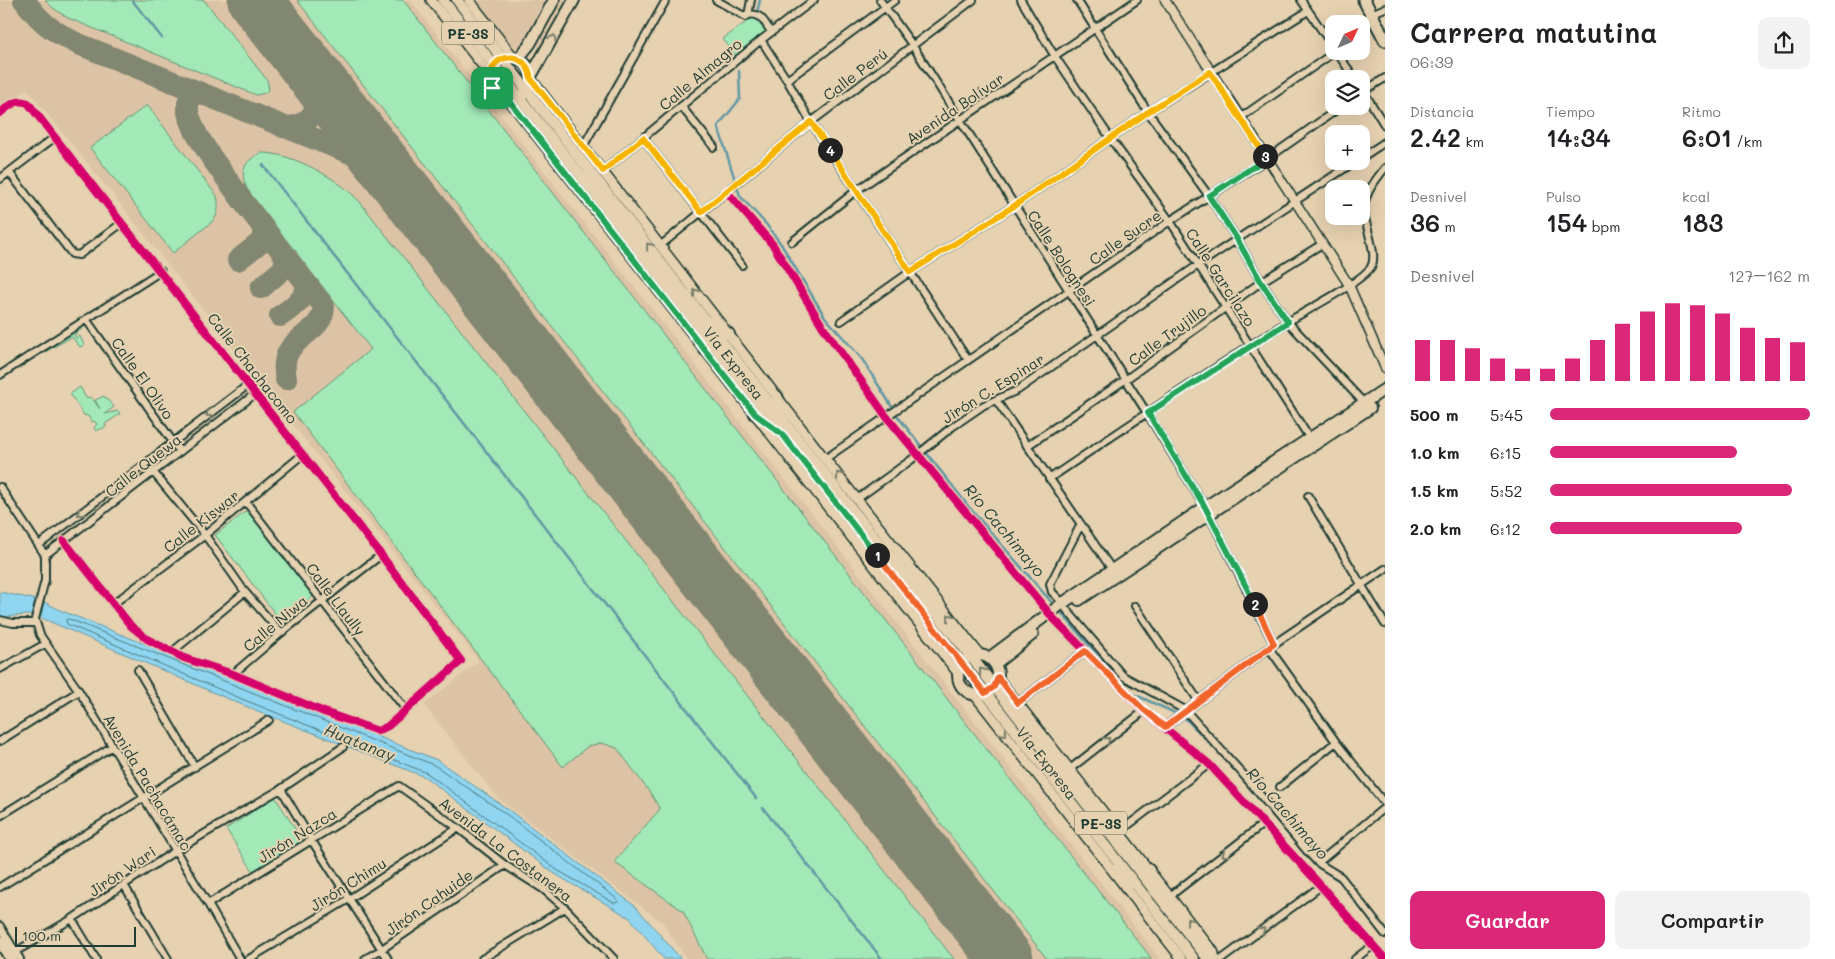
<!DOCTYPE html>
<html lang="es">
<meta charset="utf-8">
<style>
body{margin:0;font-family:Mali,sans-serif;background:#f2f2f2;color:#202124;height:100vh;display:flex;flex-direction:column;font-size:19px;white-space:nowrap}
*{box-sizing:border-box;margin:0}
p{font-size:16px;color:#757577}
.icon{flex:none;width:28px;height:28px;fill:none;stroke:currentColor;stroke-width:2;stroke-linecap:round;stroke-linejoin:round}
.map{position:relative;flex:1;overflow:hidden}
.drawer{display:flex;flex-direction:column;background:#fff;width:450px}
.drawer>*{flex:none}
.needle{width:32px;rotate:46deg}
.buttons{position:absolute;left:1325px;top:15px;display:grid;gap:10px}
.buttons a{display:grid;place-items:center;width:45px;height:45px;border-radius:10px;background:#fff;box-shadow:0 5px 20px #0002;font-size:25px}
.scale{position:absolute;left:15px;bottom:12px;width:121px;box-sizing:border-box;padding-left:5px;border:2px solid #1f3d34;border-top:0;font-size:14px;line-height:18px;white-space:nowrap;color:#1f3d34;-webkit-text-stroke:4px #e6d1b0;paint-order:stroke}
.pin{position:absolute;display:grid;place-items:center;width:42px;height:42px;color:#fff;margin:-21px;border-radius:10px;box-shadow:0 2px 8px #0006}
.km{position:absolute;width:25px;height:25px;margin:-12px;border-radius:50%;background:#222;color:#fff;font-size:14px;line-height:25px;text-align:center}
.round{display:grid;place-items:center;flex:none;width:52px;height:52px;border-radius:10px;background:#f2f2f2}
.head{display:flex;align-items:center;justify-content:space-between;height:85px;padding:0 25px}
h1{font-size:28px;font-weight:600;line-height:38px}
.stats{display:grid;grid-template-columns:repeat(3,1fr);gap:8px;height:85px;padding:5px 25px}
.stats div{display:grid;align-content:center}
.stats b{font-size:25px;font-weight:600}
.stats small{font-size:14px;font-weight:400}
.stats p{font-size:14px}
.chart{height:140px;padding:10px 25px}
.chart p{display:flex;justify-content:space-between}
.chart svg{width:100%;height:90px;margin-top:5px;stroke:#db2777;stroke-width:6}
.primary-button{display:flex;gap:10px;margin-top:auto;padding:10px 25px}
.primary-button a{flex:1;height:58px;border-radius:10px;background:#db2777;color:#fff;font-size:20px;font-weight:600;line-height:58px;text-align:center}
.primary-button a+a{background:#f2f2f2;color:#202124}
ul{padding:0 25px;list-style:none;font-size:16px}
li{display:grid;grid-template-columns:80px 60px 1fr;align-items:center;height:38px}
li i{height:12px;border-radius:6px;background:#db2777}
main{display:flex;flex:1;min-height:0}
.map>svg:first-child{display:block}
</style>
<main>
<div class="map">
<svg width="1385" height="959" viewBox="0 0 1385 959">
<rect width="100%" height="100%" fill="#e6d1b0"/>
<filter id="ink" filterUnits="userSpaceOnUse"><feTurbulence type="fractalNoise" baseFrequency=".02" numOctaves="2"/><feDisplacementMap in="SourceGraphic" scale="10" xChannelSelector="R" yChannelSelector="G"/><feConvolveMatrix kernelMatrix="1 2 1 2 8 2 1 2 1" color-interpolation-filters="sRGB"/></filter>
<g filter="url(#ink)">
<path fill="#dcc3a5" d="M0,0H410L1160,959H687L663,923L498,798L424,705L479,661L113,195L27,89L0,109Z
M461,0H565L540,45L506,58Z"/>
<path fill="#a2e9b7" stroke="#609376" d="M45,0H204L267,80L269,89L265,93L256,95L68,18L53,8Z
M297,0H403L962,718L1152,959H1047Z
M753,17L766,31L736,56L723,39Z
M147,105L217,196C219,206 219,214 212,222L173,253L90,148Z
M261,153C291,152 341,180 360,202L954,959H707L683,911L614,862L660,809L651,794L617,748L602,743L588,746L563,767L293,412L371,349L249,193C239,174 242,162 261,153Z
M86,319L88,324L74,335L76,338L80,336L84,345L80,347L72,337L38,356L35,354Z
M80,387L86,398L91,397L100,409L95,400L104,396L114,407L105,414L118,411L120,414L105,424L106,427L96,431L94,428L97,424L94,421L92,422L88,416L84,415L70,394Z
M249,509L314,595L283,624L215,535Z
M275,797L303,841L253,871L226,829Z"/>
<path fill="#8fd5f0" stroke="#6298a5" d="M0,592L42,601L62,611L437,760L509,810L635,906L681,959H664L630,918L555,874L425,777L240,704L37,616C24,613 13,618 0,616Z"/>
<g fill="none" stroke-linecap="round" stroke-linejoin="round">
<path stroke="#4c7a7f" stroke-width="1" d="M69,619L434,765L506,814L617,899L618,902L614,903L557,870L427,773L242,699L67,624L66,620Z"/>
<path stroke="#6298a5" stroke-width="2.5" d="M132,0L162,38
M757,13L760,0
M739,71L740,99L718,126L740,196L766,224L781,244L825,317L862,359L899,418L969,507L1054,605
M263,165L756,798
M1058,609L1129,692L1184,717L1223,756
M763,808L882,959
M1309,857L1315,865L1344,884"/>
<path stroke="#828772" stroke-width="22" d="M24,0C41,23 51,30 76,43L385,167
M193,90L188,103V113L196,133L211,157L242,200L324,306C323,339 276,334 286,379
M283,127C310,128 315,111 326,90
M238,260L262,241L264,228
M261,288L283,269L287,257
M280,316C291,308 307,299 307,284"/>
<path stroke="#828772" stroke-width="55" d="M255,0L1006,959"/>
<g stroke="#1f3d34" stroke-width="10">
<path id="minor" d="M716,0L746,17L748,15C761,12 764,22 771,32
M880,0L913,46L1147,413L1205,507L1274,644
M1021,0L1054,55L1111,139L1170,221L1312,442
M1077,0L1148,112L1209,196L1237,239L1261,282L1288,322L1364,403
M1301,0L1334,48
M1371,14L1385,8
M748,15L751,0
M761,40L787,80L811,122L968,360
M787,80L895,0
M1361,87L1385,126
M1361,93L1385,78
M681,106L714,147
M0,113C9,106 16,98 28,103L381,555L461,661L388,726L378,731L324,712L233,674L184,658L147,639L131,626L64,541
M1240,118L1336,51L1355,79
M643,138L742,265
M584,145L666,0
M1361,158L1385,142
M603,171L761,40L814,0
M9,172L72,254L79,255L122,223
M0,179L55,137
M726,191L773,245L823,327L886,416L1053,618L1144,711L1209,764L1321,886L1385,959
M792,242L857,190L1137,0
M660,246L811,122L973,0
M86,319L180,452
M841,321L910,272L1014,206L1148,112L1308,11
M0,375L161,271
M996,400L1113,571
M1027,446L1125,380L1261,282L1322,244
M825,459L1170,221L1267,159L1342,106
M154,473L205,535L245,592L281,633
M1049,479C1129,425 1208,371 1289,321C1307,310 1360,283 1371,267C1379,254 1363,223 1364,208C1365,193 1376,179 1385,168
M0,487L45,555V580L35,619L40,635L79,691L208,904L240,959
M1308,496L1385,624
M857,499L911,460L952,427L984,405L1018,390L1198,265L1356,161
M246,502L406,710
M39,545L248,385
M45,555L255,394
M1063,603L1052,592L1050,584L1081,524
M113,604L205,535L302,455
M1135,606L1198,700
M1066,609L1123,676L1185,710L1242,773L1307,851L1318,863L1341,877L1385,934
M0,620L13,623H36
M1269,648L1336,742L1385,804
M172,652L245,592
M0,669L45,644
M138,670L195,767
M233,674L281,633L381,555
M1018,703L1085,651
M1165,727L1274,644L1385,569
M0,741L79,691
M1070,769L1144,711
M1280,787L1336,742
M281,789L312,841L388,959
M0,816L111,747
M1119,832L1209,764
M1318,863L1385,807
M124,885L168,959
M0,887L269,720
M1170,896L1263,824
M208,904L399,786L458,828L505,865L543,889L565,908L614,959
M72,919L96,959
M0,926L20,959
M15,952L72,919L175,851L281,789L343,747
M249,959L349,899L458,828
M365,959L382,949L505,865
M482,959L565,908
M1222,959L1321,886
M1355,959L1372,946"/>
</g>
<g stroke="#1f3d34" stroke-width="11">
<path id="tertiary" d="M1165,0L1349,285L1385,368"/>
</g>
<g stroke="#1f3d34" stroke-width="12">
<path id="secondary" d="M431,0L490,75
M469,0L514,58
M531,79L825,459L980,655
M508,99L958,673
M997,677L1214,953
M974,694L1182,959"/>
</g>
<g stroke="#1f3d34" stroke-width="14">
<path id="primary" d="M443,0L1194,959
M457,0L852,509L961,644L1208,959
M489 78a21 21 0 1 1 42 0a21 21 0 1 1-42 0Z
M518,59L530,44L554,0
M531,76L574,0
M711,322L729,334
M698,331L705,350
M777,396L785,418
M755,414L772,426
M1079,600L1370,408
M958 675a20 20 0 1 1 40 0a20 20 0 1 1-40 0Z
M989,658L1063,603L1205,507L1385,389
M995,664L1033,634
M1134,858L1149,870
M1118,868L1126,888
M1211,949L1215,959"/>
</g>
<g stroke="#1f3d34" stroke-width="15">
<path id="trunk" d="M1364,0L1385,40
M0,941L11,959"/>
</g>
<use href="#minor" stroke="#e6d1b0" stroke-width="6"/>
<use href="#tertiary" stroke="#e6d1b0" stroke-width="8"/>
<use href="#secondary" stroke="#e6d1b0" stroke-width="9"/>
<use href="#primary" stroke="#e6d1b0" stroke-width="10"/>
<use href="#trunk" stroke="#e6d1b0" stroke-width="11"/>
<g stroke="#e6d1b0" stroke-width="11">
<path id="cycleway" d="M0,113C9,106 16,98 28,103L381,555L461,661L388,726L378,731L324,712L233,674L184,658L147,639L131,626L64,541
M726,191L773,245L823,327L886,416L1053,618L1144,711L1209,764L1321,886L1385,959"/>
</g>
<use href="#cycleway" stroke="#d6006c" stroke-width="8"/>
</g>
<defs><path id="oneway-chevron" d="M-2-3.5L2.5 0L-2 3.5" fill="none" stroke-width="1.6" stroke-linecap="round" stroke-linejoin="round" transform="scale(1.25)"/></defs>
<g stroke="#79806c">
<use href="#oneway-chevron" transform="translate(553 38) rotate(-62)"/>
<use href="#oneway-chevron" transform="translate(649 246) rotate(-128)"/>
<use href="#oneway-chevron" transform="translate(696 292) rotate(-128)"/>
<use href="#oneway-chevron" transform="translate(209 414) rotate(143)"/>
<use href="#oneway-chevron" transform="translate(839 475) rotate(-128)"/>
<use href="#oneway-chevron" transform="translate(80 513) rotate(143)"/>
<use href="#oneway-chevron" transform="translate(950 617) rotate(-128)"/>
<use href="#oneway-chevron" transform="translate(982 671) rotate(-128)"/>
<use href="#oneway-chevron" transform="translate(1004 733) rotate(52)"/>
<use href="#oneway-chevron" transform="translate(1107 740) rotate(-39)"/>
<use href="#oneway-chevron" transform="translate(1225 854) rotate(142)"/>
<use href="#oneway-chevron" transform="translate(1189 921) rotate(-128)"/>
<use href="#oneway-chevron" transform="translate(1262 930) rotate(-36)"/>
</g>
</g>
<g fill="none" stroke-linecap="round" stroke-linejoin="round" filter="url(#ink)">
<g stroke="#fff" stroke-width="10">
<path id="split-1" d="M492,88L496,94L508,99L755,414L782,434L877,555"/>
</g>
<g stroke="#fff" stroke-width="10">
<path id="split-2" d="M877,555L985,693L994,687L998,677L1018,703L1085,651L1144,710L1165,727L1274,644L1255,604"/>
</g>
<g stroke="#fff" stroke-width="10">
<path id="split-3" d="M1255,604L1205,507L1148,413L1288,322L1261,282L1237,239L1209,196L1267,158L1265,156"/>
</g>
<g stroke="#fff" stroke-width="10">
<path id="split-4" d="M830,150L910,272L1014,206L1148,112L1210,72L1265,156"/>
</g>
<g stroke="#fff" stroke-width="10">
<path id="split-5" d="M492,88C481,54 527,45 531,79L603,171L643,138L701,212L811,122L830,150"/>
</g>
<use href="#split-1" stroke="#22a559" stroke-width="6"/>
<use href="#split-2" stroke="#f0652b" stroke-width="6"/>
<use href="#split-3" stroke="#22a559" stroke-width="6"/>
<use href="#split-4" stroke="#f5b400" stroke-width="6"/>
<use href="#split-5" stroke="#f5b400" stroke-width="6"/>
</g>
<g text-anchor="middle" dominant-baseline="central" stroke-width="4" stroke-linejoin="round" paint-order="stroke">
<g fill="#e6d1b0" stroke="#5b6959" stroke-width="1">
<rect x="442" y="21.5" width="52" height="23" rx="4"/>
<rect x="1075" y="811.5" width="52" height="23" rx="4"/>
</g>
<g font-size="14" font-weight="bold" fill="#1f3d34">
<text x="468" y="33">PE-3S</text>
<text x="1101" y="823">PE-3S</text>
</g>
<g font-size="15" fill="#1f3d34" stroke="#e6d1b0">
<text transform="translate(700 74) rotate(-40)">Calle Almagro</text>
<text transform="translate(855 74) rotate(-37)">Calle Perú</text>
<text transform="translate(955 108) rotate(-34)">Avenida Bolívar</text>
<text transform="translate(1125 237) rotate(-35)">Calle Sucre</text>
<text transform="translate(1062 258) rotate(57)">Calle Bolognesi</text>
<text transform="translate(1221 277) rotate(57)">Calle Garcilazo</text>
<text transform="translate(1167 335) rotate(-36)">Calle Trujillo</text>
<text transform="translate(734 363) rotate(52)">Vía Expresa</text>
<text transform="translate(253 368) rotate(52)">Calle Chachacomo</text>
<text transform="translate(143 378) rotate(55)">Calle El Olivo</text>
<text transform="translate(993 388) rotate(-32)">Jirón C. Espinar</text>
<text transform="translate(143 465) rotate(-38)">Calle Quewa</text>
<text transform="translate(201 521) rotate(-38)">Calle Kiswar</text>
<text transform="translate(336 599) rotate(53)">Calle Llaully</text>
<text transform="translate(275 623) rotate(-40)">Calle Niwa</text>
<text transform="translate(1047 763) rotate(52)">Vía Expresa</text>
<text transform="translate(148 782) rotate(59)">Avenida Pachacámac</text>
<text transform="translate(297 835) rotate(-32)">Jirón Nazca</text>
<text transform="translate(506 849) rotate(37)">Avenida La Costanera</text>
<text transform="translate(122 871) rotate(-34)">Jirón Wari</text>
<text transform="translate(348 884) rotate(-32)">Jirón Chimu</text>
<text transform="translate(429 902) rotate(-35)">Jirón Cahuide</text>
</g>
<g font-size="16" font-style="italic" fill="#25453d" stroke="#e6d1b0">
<text transform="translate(1005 530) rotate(50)">Río Cachimayo</text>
<text transform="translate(360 742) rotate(22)">Huatanay</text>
<text transform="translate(1288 813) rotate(49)">Río Cachimayo</text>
</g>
</g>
</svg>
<div class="buttons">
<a><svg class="needle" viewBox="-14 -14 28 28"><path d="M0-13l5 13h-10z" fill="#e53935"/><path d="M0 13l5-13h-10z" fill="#757577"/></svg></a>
<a><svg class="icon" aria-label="layers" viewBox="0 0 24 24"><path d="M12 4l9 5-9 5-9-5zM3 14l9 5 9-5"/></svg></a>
<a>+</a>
<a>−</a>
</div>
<div class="scale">100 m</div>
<div class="pin" style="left:492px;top:88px;background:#1e9e55"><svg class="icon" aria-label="arrive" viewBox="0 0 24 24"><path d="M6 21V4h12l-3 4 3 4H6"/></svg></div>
<b class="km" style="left:877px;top:555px">1</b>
<b class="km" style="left:1255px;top:604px">2</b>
<b class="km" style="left:1265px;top:156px">3</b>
<b class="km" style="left:830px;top:150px">4</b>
</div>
<section class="drawer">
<div class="head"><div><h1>Carrera matutina</h1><p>06:39</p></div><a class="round"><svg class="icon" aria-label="share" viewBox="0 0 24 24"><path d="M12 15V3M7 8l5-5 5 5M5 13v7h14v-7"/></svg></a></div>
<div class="stats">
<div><p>Distancia</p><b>2.42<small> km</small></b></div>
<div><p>Tiempo</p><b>14:34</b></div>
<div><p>Ritmo</p><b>6:01<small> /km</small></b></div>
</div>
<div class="stats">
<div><p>Desnivel</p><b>36<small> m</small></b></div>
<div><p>Pulso</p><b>154<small> bpm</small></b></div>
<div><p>kcal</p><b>183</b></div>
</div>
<div class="chart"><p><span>Desnivel</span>127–162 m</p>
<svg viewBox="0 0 160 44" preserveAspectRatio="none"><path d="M5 44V24M15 44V24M25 44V28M35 44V33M45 44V38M55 44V38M65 44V33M75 44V24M85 44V16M95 44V10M105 44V6M115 44V7M125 44V11M135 44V18M145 44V23M155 44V25"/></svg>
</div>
<ul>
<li><b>500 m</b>5:45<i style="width:100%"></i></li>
<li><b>1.0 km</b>6:15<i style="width:72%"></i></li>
<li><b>1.5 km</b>5:52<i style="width:93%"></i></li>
<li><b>2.0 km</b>6:12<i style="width:74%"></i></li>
</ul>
<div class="primary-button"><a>Guardar</a><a>Compartir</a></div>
</section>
</main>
